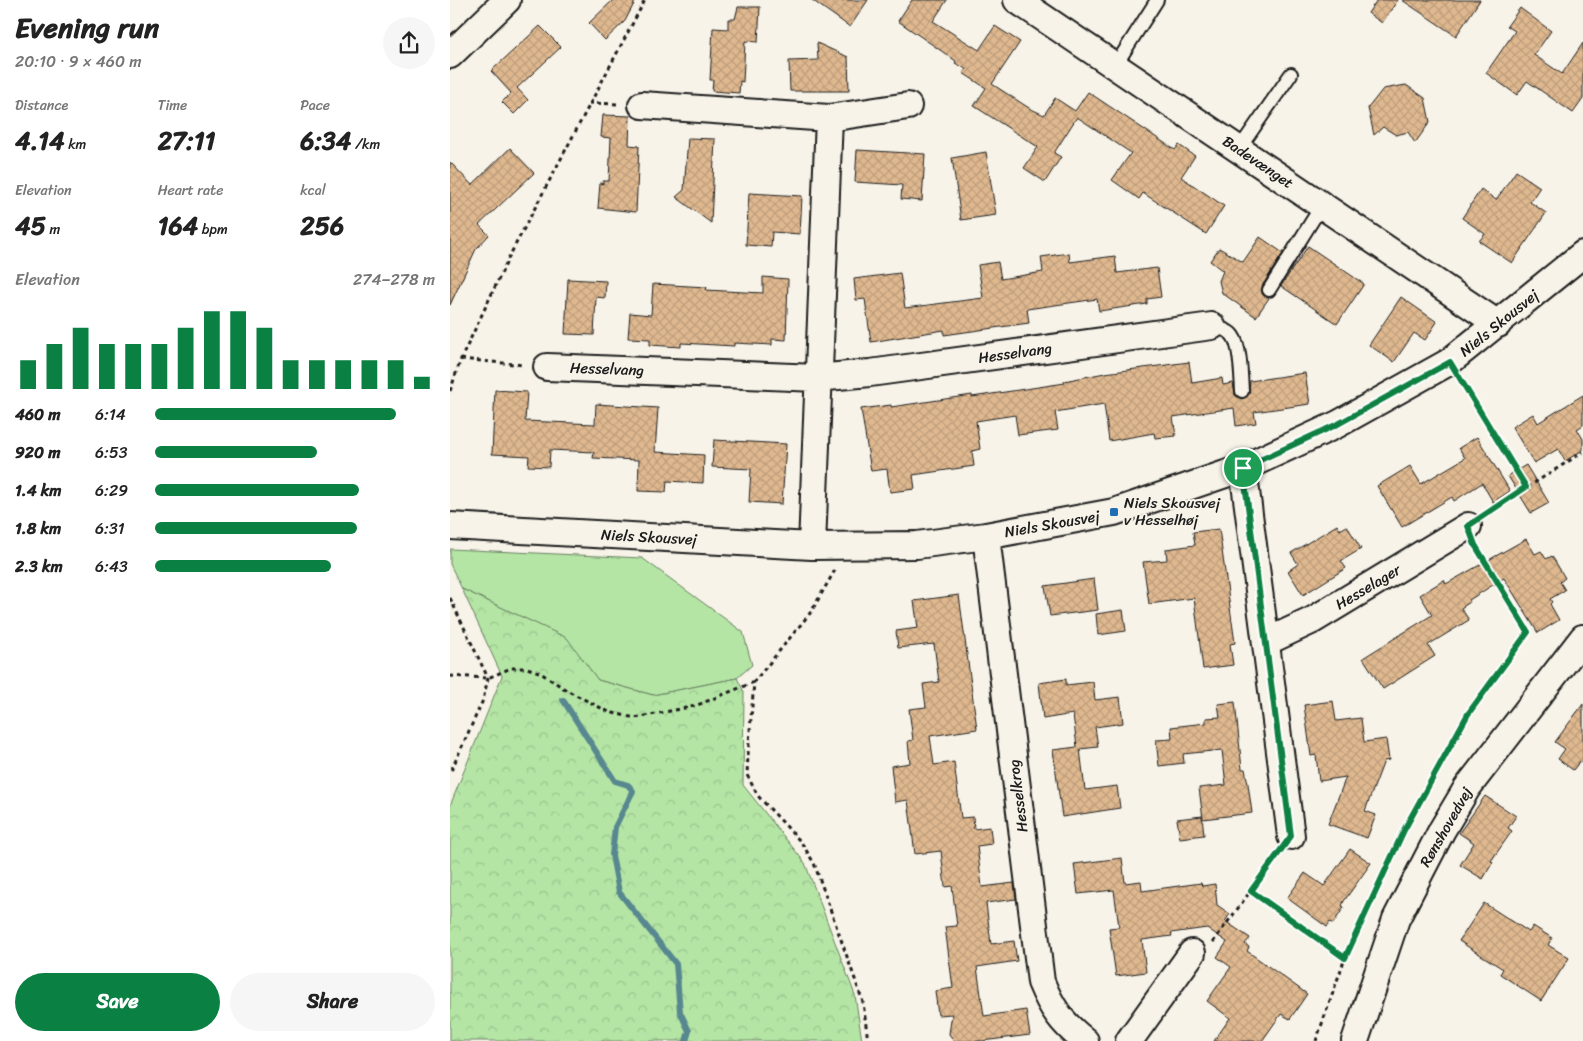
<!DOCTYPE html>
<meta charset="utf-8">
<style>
body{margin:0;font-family:Sriracha,sans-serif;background:#f6f6f6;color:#222;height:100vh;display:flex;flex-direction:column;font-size:19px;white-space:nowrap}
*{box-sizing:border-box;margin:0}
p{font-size:16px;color:#767676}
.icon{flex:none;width:28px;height:28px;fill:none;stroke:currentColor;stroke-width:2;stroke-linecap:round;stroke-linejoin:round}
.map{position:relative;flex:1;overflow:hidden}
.sheet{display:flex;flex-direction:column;background:#fff;width:450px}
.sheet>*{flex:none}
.pin{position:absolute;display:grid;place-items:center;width:42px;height:42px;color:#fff;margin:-21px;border:2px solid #fff;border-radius:50%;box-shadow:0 1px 5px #0007}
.round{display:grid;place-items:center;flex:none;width:52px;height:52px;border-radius:26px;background:#f6f6f6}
.headline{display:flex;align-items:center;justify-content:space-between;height:85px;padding:0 15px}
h1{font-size:28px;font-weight:800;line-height:38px}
.figures{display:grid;grid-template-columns:repeat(3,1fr);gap:8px;height:85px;padding:5px 15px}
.figures div{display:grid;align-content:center}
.figures b{font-size:25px;font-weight:800}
.figures small{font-size:14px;font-weight:400}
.figures p{font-size:14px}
.chart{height:140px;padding:10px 15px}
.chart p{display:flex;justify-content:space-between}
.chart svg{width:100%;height:90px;margin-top:5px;stroke:#0b8043;stroke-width:6}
.cta{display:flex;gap:10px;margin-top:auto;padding:10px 15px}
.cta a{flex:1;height:58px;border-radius:30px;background:#0b8043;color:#fff;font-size:20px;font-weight:800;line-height:58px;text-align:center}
.cta a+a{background:#f6f6f6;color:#222}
ul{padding:0 15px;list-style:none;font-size:16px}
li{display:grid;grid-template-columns:80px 60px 1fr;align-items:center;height:38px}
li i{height:12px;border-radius:6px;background:#0b8043}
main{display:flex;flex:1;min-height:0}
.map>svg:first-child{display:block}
</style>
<main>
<section class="sheet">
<div class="headline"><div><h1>Evening run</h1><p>20:10 · 9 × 460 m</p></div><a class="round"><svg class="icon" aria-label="share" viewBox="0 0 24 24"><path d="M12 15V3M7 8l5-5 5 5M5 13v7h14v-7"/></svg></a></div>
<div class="figures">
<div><p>Distance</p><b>4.14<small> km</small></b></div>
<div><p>Time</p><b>27:11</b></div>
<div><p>Pace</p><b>6:34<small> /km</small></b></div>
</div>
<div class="figures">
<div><p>Elevation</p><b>45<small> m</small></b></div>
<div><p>Heart rate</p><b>164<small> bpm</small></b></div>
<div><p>kcal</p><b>256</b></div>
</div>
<div class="chart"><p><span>Elevation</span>274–278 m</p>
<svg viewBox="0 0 160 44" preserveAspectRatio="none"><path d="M5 44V30M15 44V22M25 44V14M35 44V22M45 44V22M55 44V22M65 44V14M75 44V6M85 44V6M95 44V14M105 44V30M115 44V30M125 44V30M135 44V30M145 44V30M155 44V38"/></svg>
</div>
<ul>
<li><b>460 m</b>6:14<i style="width:86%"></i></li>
<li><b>920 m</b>6:53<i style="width:58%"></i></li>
<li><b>1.4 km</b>6:29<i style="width:73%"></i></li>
<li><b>1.8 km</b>6:31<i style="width:72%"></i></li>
<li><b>2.3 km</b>6:43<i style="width:63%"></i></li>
</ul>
<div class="cta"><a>Save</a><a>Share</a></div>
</section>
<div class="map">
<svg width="1133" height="1041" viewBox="0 0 1133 1041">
<defs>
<pattern id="forest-crowns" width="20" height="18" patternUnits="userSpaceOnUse" patternTransform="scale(1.25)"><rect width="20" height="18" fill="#b4e5a5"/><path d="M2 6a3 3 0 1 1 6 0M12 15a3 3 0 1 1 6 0" fill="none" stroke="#9ac48d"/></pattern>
<pattern id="building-cross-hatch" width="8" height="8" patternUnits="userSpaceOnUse" patternTransform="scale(1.25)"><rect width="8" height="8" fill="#dfb88f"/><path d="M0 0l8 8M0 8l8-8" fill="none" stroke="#bf9e7b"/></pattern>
</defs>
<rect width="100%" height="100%" fill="#f7f3e8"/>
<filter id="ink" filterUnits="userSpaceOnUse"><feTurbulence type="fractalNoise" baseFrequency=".02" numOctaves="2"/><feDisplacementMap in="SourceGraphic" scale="10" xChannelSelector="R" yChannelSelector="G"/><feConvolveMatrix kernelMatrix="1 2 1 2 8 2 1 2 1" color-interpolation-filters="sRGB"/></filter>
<g filter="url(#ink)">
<path fill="#b4e5a5" stroke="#688060" d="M0,549L192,558L293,632L302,665L287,678L203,695L148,680L116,638L12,589L0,564Z"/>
<path fill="url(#forest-crowns)" stroke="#688060" d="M12,589L117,638L148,680L203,695L287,678L294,692L293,785L355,863L405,995L412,1041H0V806L52,676Z"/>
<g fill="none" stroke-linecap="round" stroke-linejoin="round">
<path stroke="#58888f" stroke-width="6" d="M113,700L165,781L178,785L183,791L165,827L162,855L169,892L226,964L230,1012L239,1031L236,1041"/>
</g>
<path fill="url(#building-cross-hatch)" stroke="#1c1c1c" d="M163,0H186L175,21L155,40L139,23Z
M362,0H418L400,27Z
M462,0H497L483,21L529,50L545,26L570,42L542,84L579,108L594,115L605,98L625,111L638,92L725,150L729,145L745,156L731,177L774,206L756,234L693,193L689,199L662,180L681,153L627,117L604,153L611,157L595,182L574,168L588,147L524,106L536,88L513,73L516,69L505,63L506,61L448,21Z
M927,0H948L932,23L918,13Z
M952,0H1030L1006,36Z
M288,7H310L308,42L295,41L293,82L290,81L289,93L262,91L263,80H260L263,28L278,29V19H285Z
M1070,8L1101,31L1084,55L1112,74L1133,43V99L1123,113L1077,81L1067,95L1036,73L1065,31L1057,26Z
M90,26L111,47L67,88L78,100L64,114L52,102L61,93L41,71Z
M367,43L398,57L399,91H340L339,61L368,60Z
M956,85L975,98L980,122L965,143L958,132L946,135L933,127L924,135L918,108L933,89Z
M153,115L180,116L179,145L189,146L186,212L148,208L150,183L153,184V181H159L161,138L151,137Z
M238,138L265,139L261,223L226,197L234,190Z
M60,148L84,173L29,225L39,235L26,249L0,305V162L22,185Z
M407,150L475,154L472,201L451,199L452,185L405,182Z
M536,152L546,215L511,220L502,158Z
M1066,171L1090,187L1080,202L1096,213L1062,263L1029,241L1035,234L1012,218L1031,189L1046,200Z
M299,193L352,196L350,234L322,232L321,247L296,245Z
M810,237L833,253L812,286V294L819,298L806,317L772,293L769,281L773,271L760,261L769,248L793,262Z
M858,246L914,284L887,324L831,286Z
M619,253L620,262L665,256L667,273L707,268L711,297L697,299V304L649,311L647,299L577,309L579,323L494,335V330L421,342L415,299L406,300L404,279L450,273L455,308L533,298L528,265L548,262L551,279L593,272L591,257Z
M313,277L338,279L336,340L322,339V345L284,343V346L231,343V347L200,345V339L178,338L180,313L201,315L203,284L257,287L256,290L313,293Z
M118,279L156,281L155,298L146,297L144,335L115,334Z
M951,297L987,322L975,340L964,333L944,362L919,345Z
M739,362L742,383L772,378L773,385L783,383L785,395L792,399L799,394L800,381L855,373L860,404L804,412L806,423L786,426L784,408L723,417L726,436L705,438L704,433L659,441L654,404L605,412L608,430L568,435L565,415L526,421L530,449L522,451L524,466L463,475L465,489L440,492L437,469L421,471L411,409L441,405V407L522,395V397L615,383L614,381L655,373Z
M45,390L77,392L75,421L145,424L146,404L208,408L205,452L254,455L253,483L217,481L216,492L188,491L189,460L143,458L144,452L100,450L99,467L78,466L79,456L42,454Z
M1133,395V425L1127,429L1133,439V450L1115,461L1108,449L1084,463L1062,427L1083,414L1088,423Z
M1027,437L1060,491L1043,502L1032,483L1004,501L1002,497L952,527L927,486L960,466L971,484L1015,458L1009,448Z
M264,440L336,444L332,504L299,502L301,469L262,467Z
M1076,465L1099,503L1081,513L1058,476Z
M887,525L890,530L897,526L911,549L891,561L896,568L853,595L838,571L848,564L841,553Z
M769,529L785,643L780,644L783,665L753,669L744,598L699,604L693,562L717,560L716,549L745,545L743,532Z
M1076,539L1085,554L1091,551L1096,559L1102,556L1115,578L1110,582L1115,590L1100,599L1102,602L1100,604L1109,620L1088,633L1054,578L1019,600L1020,602L1011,608L1019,620L978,645L985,656L933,689L913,658L982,615L970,595L994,580L996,584Z
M644,579L648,610L600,616L595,586Z
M509,595L527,729L480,736L484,765L504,762L511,818L523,817L524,829L540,827L542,844L527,846L532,887L564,883L566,899L536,903L541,944L564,941L567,961L527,967L534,1016L576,1010L580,1035L532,1041H504L499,1034L502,1014L488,1015L485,991L503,988L495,927L507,926L502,886L495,887L491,851L465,854L458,800L445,802L441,766L460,763L458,741L463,740L459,709L476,707L473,684L489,682L484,644L448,648L446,631L468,628L464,601Z
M673,610L676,631L648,635L646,614Z
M616,679V685L643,682L645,700L670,697L673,723L645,727L648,747L630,749L635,790L667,786L670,808L612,817L603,750L627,747L623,714L593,719L589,683Z
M883,701L886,721L911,718L914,742L936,739L939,760L934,761L915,811L926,815L917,838L878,824L896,777L869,781L866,755L861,756L854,705Z
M785,702L792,769H795L798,784L802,813L753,819L749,788L776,785L772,750L733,754L734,763L709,766L706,740L722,739L721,727L756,723V718L770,717L768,704Z
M1133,704V763L1130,761L1123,770L1108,759L1115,749L1105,742Z
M1035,796L1066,816L1058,828L1062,831L1041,861L1043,862L1033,879L1010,865L1024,843L1009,833Z
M752,816L754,835L730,838L727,819Z
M900,849L921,863L894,901L892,906L894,907L883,924L880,922L877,927L837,898L855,873L874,886Z
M672,858L675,883L691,881L692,891L751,883L752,886L765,884L767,905L780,914L775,921L800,938L795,944L799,947L797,951L857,994L840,1019L831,1014L812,1041H764L780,1018L757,1001L781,967L767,957L777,942L757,928L721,933L722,936L692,940L696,972L666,976L659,928L669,927L664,890L628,894L624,864Z
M1034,903L1079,932L1083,926L1102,938L1098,945L1119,958L1091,1001L1050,974L1053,969L1009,941Z"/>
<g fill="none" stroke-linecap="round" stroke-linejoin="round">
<g stroke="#1c1c1c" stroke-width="16">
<path id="lane" d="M665,66L707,0
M789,149L841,74
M819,290L872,205
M762,326C769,328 779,330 783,336C791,347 791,377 792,391"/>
</g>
<g stroke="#1c1c1c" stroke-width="30">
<path id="street" d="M567,0L1048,324
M0,55L57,0
M192,105L379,118L458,106
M97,367L367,378L420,373L762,326
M793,468L841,836
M0,526L362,546L467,545L536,536L664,512L793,468L888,424L999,362L1133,254
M536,536L591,982C602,1009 612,1023 635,1041
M362,546L379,118
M816,642L863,620L1018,526
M679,1041L742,953
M905,1041L946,919L992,830L1017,788L1133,638"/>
</g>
<path stroke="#1c1c1c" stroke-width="3" stroke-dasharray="4 4" stroke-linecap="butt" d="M139,103L169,104
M11,359L74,365
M1011,381L1076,487
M0,391L11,359L60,255L195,0
M1037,513L1133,452
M385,570L361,612L304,682L298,755L297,775L308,796L351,842L364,863L413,1002L418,1041
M0,598L38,678L33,700L0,773
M0,676L38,678L61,668H77L89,672L118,691L159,712L185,718L245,706L304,682
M801,891L895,958
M763,942L828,854
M866,1041L895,958L954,830L1017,714L1078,632L1027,548"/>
<use href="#lane" stroke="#f7f3e8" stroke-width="12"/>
<use href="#street" stroke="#f7f3e8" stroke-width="26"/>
</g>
</g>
<g fill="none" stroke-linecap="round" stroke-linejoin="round" filter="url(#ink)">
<g stroke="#fff" stroke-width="10">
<path id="route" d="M1000,362L1076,487L1018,526L1025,545L1078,632L1018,714L954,830L895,958L801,891L841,836L793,468L888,424Z"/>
</g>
<use href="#route" stroke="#0b8043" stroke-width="6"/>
</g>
<rect fill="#1f6fb2" stroke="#f7f3e8" stroke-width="2" x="659" y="507" width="10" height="10" rx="2.5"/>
<g text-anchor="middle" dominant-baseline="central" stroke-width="4" stroke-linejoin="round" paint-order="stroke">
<g font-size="15" fill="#1c1c1c" stroke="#f7f3e8">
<text transform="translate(808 162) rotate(34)">Badevænget</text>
<text transform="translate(1049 323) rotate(-39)">Niels Skousvej</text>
<text transform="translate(565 353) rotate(-8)">Hesselvang</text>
<text transform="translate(157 369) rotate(2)">Hesselvang</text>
<text transform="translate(602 524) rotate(-10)">Niels Skousvej</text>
<text transform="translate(199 537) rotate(3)">Niels Skousvej</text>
<text transform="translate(918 587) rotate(-31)">Hesselager</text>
<text transform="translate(568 796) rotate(-97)">Hesselkrog</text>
<text transform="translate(996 827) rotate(-60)">Rønshovedvej</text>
</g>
<g font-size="15" fill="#1c1c1c" stroke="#f7f3e8" text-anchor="start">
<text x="674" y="503">Niels Skousvej<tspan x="674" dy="17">v Hesselhøj</tspan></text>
</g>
</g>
</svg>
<div class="pin" style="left:793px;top:468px;background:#1e9e55"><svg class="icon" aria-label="arrive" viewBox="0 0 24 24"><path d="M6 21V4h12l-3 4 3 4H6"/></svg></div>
</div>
</main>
